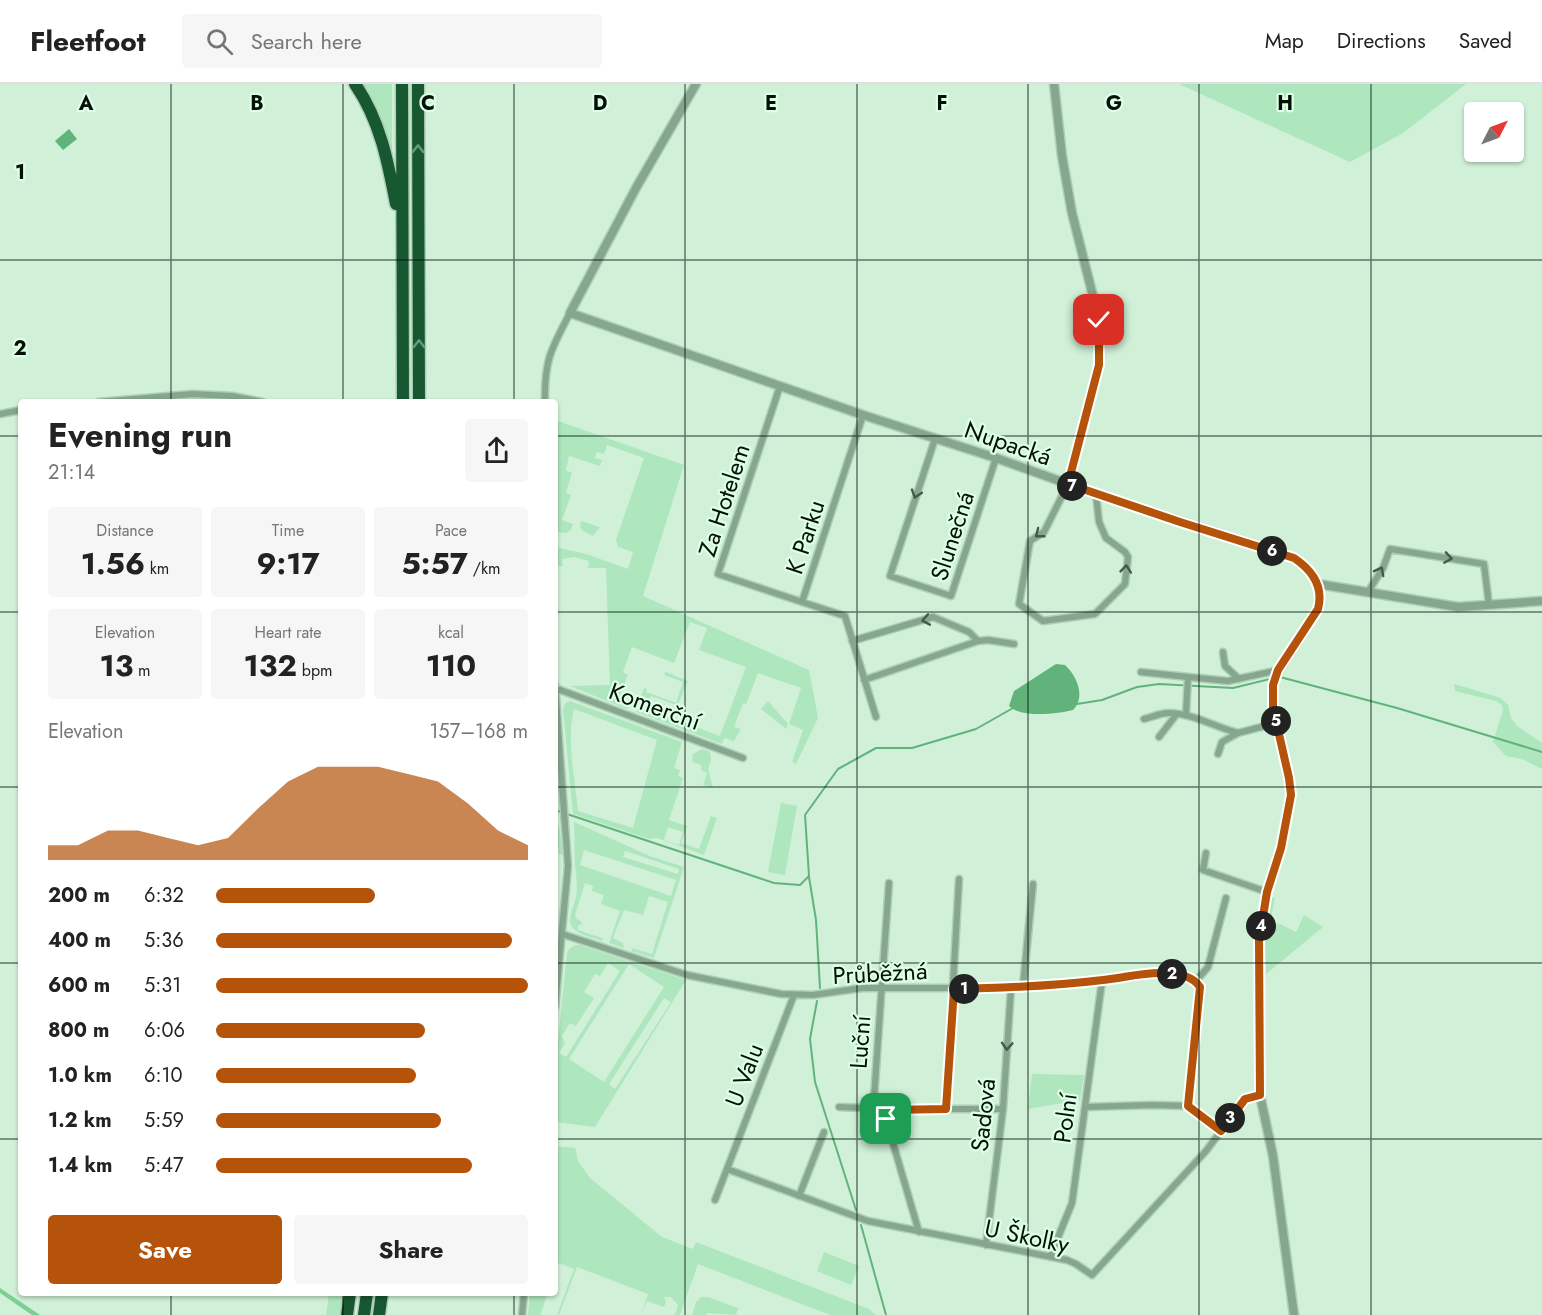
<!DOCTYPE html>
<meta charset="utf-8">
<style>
body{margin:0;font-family:Jost,sans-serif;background:#f6f6f6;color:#222;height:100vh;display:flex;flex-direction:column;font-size:22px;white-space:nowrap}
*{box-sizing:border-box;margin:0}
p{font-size:20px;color:#767676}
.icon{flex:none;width:33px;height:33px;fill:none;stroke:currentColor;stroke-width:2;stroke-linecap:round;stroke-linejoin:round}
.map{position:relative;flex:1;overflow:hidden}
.details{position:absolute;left:18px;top:315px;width:540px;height:897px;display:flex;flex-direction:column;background:#fff;border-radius:6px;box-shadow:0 2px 4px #0004}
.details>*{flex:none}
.needle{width:39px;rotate:48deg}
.tools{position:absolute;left:1464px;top:18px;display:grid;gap:12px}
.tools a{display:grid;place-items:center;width:60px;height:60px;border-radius:6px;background:#fff;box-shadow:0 2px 4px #0004;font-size:30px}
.pin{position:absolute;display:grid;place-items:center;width:51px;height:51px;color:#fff;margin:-26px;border-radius:12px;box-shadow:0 3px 9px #0006}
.km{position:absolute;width:30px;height:30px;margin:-15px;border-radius:50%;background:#222;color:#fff;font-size:16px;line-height:30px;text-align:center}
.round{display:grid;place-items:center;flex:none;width:63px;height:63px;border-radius:6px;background:#f6f6f6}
.headline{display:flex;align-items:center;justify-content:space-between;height:102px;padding:0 30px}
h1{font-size:33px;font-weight:700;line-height:45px}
.stats{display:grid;grid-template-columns:repeat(3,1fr);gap:9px;height:102px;padding:6px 30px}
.stats div{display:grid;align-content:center;border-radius:6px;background:#f6f6f6;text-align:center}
.stats b{font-size:30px;font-weight:700}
.stats small{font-size:16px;font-weight:400}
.stats p{font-size:16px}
.chart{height:168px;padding:12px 30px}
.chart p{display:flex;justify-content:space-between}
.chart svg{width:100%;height:108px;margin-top:6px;fill:#b45309;opacity:.7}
.cta{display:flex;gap:12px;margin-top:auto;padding:12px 30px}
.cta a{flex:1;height:69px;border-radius:6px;background:#b45309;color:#fff;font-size:24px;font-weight:700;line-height:69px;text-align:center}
.cta a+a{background:#f6f6f6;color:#222}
ul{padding:0 30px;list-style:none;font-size:20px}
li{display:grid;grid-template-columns:96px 72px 1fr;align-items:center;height:45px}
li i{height:15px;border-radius:8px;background:#b45309}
header{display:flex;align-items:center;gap:36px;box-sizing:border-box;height:84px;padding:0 30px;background:#fff;border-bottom:2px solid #e0e0e0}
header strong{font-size:28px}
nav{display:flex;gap:33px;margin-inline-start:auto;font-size:21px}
.search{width:420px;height:54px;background:#f6f6f6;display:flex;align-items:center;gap:15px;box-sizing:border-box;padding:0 21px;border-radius:6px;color:#767676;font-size:22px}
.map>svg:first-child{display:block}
</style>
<header>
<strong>Fleetfoot</strong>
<div class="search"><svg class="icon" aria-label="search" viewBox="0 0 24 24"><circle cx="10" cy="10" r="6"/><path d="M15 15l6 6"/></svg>Search here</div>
<nav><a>Map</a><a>Directions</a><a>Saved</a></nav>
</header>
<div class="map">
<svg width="1542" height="1231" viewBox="0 0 1542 1231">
<rect width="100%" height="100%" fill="#d0f1d8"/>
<path fill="#aee6bd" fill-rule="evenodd" d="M360,0H392V68L370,13Z
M1179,0H1466L1403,49L1350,78Z
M555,336L684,381L643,512L809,586L818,634L796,680L792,678L803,646L789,640L801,604L758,589L746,620L743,619L734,643L741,645L734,657L724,654L722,660L636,628L644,604L647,605L646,608L676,619L683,598L664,591L666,588L688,597L676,625H675L676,621L651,612L646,625L720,652L746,583L699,566L707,544L690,538L674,579L632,563L623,588L628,591L619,614L631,619L627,625L570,602L610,601L606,484H588L589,477L574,473L562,475L563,482H557V463L589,471L628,485L633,468L618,463L616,456L644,374L607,361L604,370L597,368L595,374L602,376L600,382L569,372L566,386L572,389L566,409L571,411L562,436L573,440L571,446L566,449L557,448Z
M581,437L600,443L593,452L583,447L580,443Z
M1454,600L1501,614L1508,621L1511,634L1517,642L1542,659V685L1522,675L1506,672L1493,658L1503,626L1502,621L1496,617L1455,607Z
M570,617L682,658L674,684L680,686L678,692L683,694L669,736L687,742L681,759L699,765L711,732L717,734L704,771L657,754L649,755L573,730L563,625L565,619ZM574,625L657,656L633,744L578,727C575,694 566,657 574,625ZM668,743L683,748L679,761L664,756Z
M768,617L788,640L786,645L761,625Z
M702,665L710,668L711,676L708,685L713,704L703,701L707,689L701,686L702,681L692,678L693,670Z
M781,719L797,722L785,791L768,788Z
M574,738L650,772L684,783L654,874L631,867L632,864L652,870L668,818L649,812L643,831L624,826L613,854L623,859L624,864L609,859L620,827L601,820L604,811L592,807L593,802L585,799L575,831L577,835L582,838L581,841H578V846L602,854L603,857C595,854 579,852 573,844C566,836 574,822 576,813C578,802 576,792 575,781C574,767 575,752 574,738ZM584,766L676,796L671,812L580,781ZM625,767L679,785L678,790L623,773Z
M559,742L563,771L557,769L559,765L555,763V743Z
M1271,813L1275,814L1270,839L1280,840L1296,848L1304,831L1323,843L1266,890L1265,844Z
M575,861H579L686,896L595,1043L555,1038V986L567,870L569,865ZM608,879L620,887L566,973L559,969L565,959L562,952L570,939L576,942L594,914L584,908L595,890L600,892ZM629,880L664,903L604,998L569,975ZM664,914L671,918L615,1005L609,1000Z
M1032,990L1084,991L1080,1016L1028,1025Z
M555,1062L575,1064L578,1077L590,1094L662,1153L693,1165L696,1158L869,1225L876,1231H830L698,1180L680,1231H675L678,1221L671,1213H664L666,1218L664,1223L647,1217L641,1231L648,1210L577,1183L559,1231H557L574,1185L559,1179L555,1190Z
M824,1168L859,1182L851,1201L817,1187Z
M329,1209H344L340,1231H326Z
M530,1209H548L540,1231H528Z
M701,1213H708L738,1224L736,1231L707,1229L706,1231H692L696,1218Z"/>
<path fill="#7cce94" d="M0,1204L40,1231H32L0,1209Z"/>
<path fill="#61b37b" d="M69,45L77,55L63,66L55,57Z
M1056,580L1065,581C1077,592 1086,613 1073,626C1057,630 1021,634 1009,622L1014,607Z"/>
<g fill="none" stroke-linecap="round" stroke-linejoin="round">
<path stroke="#61b37b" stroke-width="2" d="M1280,593L1397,624L1542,668
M1077,620L1102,616L1137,603L1159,600L1233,604L1274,594
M555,726L774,799L800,801L809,792L805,731L838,685L876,664H912L976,645L1013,624
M809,793L816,836L820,904
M817,917L810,955L815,998L856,1126
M861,1141L886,1231"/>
<g stroke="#afcdb7" stroke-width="9">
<path id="minor" d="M780,302L718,490L802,518
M99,318L192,310L232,312L263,318
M545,318C544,277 551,265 570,229
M0,330L21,326
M863,331L802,518L845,532L876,633
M935,355L890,492L951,512L996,374
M1068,400L1044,448L1030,457L1019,520L1043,537L1095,530L1125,500L1128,473L1125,468L1106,454L1099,438L1096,410
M1368,508L1383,484L1390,465L1484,480L1489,521
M852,557L933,533L969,548L978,557
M1223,568L1225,582L1239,595
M1141,588L1188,593
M864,596L978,557L988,556L1014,560
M555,601L568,782L555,923
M555,604L743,674
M1186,630L1188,593L1228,597L1279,586
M1144,635C1152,633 1161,629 1168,629C1192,629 1215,643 1238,649
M1159,653L1176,631
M1218,670L1222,658L1238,649L1276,639
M1206,769L1203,786L1267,808
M889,799L874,1014L885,1032L919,1148
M562,850L687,891L781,910L813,911L862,904H1011L1102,897L1163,889L1188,892L1196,897L1201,909L1188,1022
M1196,897L1208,883L1226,814
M1023,902L1033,800
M794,911L727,1085L868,1137L1067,1176L1076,1180L1092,1191L1206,1067L1245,1015L1260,1011
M1188,1022L1220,1047
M839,1023L888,1025H1003
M1085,1023L1153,1021L1188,1022
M946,1025L959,795
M799,1112L824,1048
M715,1116L727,1085
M986,1161L1003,1025L1011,904
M1050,1173L1072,1119L1102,897
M522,1231L524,1209"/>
</g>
<g stroke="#afcdb7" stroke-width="11">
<path id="tertiary" d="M696,0L636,104L570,229L863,331L996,374L1096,410L1294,474C1312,486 1324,501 1318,525L1279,586L1273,601V624L1289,695L1291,711L1281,764L1267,808L1259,857L1260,1011L1273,1072L1294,1231
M1054,0L1062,72L1072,129L1099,236V281L1068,400
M1318,500L1458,523L1542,517"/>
</g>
<g stroke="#afcdb7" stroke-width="15">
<path id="motorway" d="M355,0C380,36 388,78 396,120
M402,0L403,318
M418,0L419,318
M347,1231L350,1209
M364,1231L367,1209
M379,1231L382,1209"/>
</g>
<use href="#minor" stroke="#85a78e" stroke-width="6"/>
<use href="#tertiary" stroke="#85a78e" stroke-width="8"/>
<use href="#motorway" stroke="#175831" stroke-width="12"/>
</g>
<defs><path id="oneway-chevron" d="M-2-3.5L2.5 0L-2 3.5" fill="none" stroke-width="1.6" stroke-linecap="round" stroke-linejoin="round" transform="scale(1.5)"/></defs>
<g stroke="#669b79">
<use href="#oneway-chevron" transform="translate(418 65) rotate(-90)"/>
<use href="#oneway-chevron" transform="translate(419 260) rotate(-90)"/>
</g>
<g stroke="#445b4a">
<use href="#oneway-chevron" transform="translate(916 410) rotate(108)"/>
<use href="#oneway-chevron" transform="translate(1039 450) rotate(142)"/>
<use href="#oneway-chevron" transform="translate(1448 474) rotate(9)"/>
<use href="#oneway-chevron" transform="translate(1126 485) rotate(-84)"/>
<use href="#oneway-chevron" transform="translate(1380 487) rotate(-62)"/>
<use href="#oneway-chevron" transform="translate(926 536) rotate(170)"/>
<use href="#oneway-chevron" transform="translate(1007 962) rotate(94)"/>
</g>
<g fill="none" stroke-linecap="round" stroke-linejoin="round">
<g stroke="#fff" stroke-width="12">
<path id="route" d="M886,1035L879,1024L888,1026L946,1025L954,905C1004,904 1054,902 1103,896C1123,894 1144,888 1163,889C1177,889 1192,891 1200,903L1188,1022L1221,1047L1245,1015L1260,1011L1259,857L1267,808L1281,764L1291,711L1289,694L1273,624V601L1278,586L1318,525C1324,502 1312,486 1294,474L1180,438L1068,400L1099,281V236"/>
</g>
<use href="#route" stroke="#b45309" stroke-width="8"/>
</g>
<path fill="none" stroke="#040f07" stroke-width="1.5" stroke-opacity="0.55" d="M171,0V318M343,0V318M514,0V318M685,0V1231M857,0V1231M1028,0V1231M1199,0V1231M1371,0V1231M0,176H1542M0,352H21M555,352H1542M0,528H21M555,528H1542M0,703H21M555,703H1542M0,879H21M555,879H1542M0,1055H21M555,1055H1542M171,1209V1231M343,1209V1231M514,1209V1231"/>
<g text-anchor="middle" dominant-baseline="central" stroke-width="4.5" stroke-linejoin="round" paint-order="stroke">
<g font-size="24" fill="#040f07" stroke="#ddffe5">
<text transform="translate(1008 359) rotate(19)">Nupacká</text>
<text transform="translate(724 416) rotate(-72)">Za Hotelem</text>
<text transform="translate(952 452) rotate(-72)">Slunečná</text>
<text transform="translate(805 453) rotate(-72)">K Parku</text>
<text transform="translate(655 622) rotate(20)">Komerční</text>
<text transform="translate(880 889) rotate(-3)">Průběžná</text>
<text transform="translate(860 958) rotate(-86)">Luční</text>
<text transform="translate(744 991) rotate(-69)">U Valu</text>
<text transform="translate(983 1031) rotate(-84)">Sadová</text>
<text transform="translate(1065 1034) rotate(-82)">Polní</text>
<text transform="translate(1027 1152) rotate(12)">U Školky</text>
</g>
</g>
<g font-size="20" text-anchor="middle" font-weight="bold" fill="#040f07" stroke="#ddffe5" stroke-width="4.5" stroke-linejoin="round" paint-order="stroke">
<text x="86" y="26">A</text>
<text x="257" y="26">B</text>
<text x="428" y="26">C</text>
<text x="600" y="26">D</text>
<text x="771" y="26">E</text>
<text x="942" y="26">F</text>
<text x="1114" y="26">G</text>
<text x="1285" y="26">H</text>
<text x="20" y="95">1</text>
<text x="20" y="271">2</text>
</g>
</svg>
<div class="tools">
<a><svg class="needle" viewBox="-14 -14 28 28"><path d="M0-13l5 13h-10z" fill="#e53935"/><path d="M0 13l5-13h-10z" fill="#767676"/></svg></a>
</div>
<div class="pin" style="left:886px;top:1035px;background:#1e9e55"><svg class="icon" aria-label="arrive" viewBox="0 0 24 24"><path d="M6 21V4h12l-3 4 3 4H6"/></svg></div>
<div class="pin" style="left:1099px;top:236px;background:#d93025"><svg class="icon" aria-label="check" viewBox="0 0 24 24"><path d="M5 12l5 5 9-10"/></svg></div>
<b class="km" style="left:964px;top:905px">1</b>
<b class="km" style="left:1172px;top:890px">2</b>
<b class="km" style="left:1230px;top:1034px">3</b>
<b class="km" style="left:1261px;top:842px">4</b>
<b class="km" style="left:1276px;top:637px">5</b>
<b class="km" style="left:1272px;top:467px">6</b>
<b class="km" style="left:1072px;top:402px">7</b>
<section class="details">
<div class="headline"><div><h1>Evening run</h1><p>21:14</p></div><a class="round"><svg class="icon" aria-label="share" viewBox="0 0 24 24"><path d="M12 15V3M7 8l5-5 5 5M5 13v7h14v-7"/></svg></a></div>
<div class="stats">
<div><p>Distance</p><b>1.56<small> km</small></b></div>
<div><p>Time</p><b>9:17</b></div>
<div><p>Pace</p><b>5:57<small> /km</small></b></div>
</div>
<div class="stats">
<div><p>Elevation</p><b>13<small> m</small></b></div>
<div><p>Heart rate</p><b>132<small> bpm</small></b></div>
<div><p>kcal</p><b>110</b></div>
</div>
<div class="chart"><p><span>Elevation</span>157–168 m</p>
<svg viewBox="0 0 160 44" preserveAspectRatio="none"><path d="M0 44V38L10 38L20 32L30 32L40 35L50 38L60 35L70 23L80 12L90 6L100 6L110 6L120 9L130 12L140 21L150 32L160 38V44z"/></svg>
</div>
<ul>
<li><b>200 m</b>6:32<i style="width:51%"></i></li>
<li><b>400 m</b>5:36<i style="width:95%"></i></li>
<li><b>600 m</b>5:31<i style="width:100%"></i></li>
<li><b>800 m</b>6:06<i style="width:67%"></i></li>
<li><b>1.0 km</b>6:10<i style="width:64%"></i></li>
<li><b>1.2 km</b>5:59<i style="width:72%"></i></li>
<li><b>1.4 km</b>5:47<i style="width:82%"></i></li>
</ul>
<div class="cta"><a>Save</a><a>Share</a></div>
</section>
</div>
